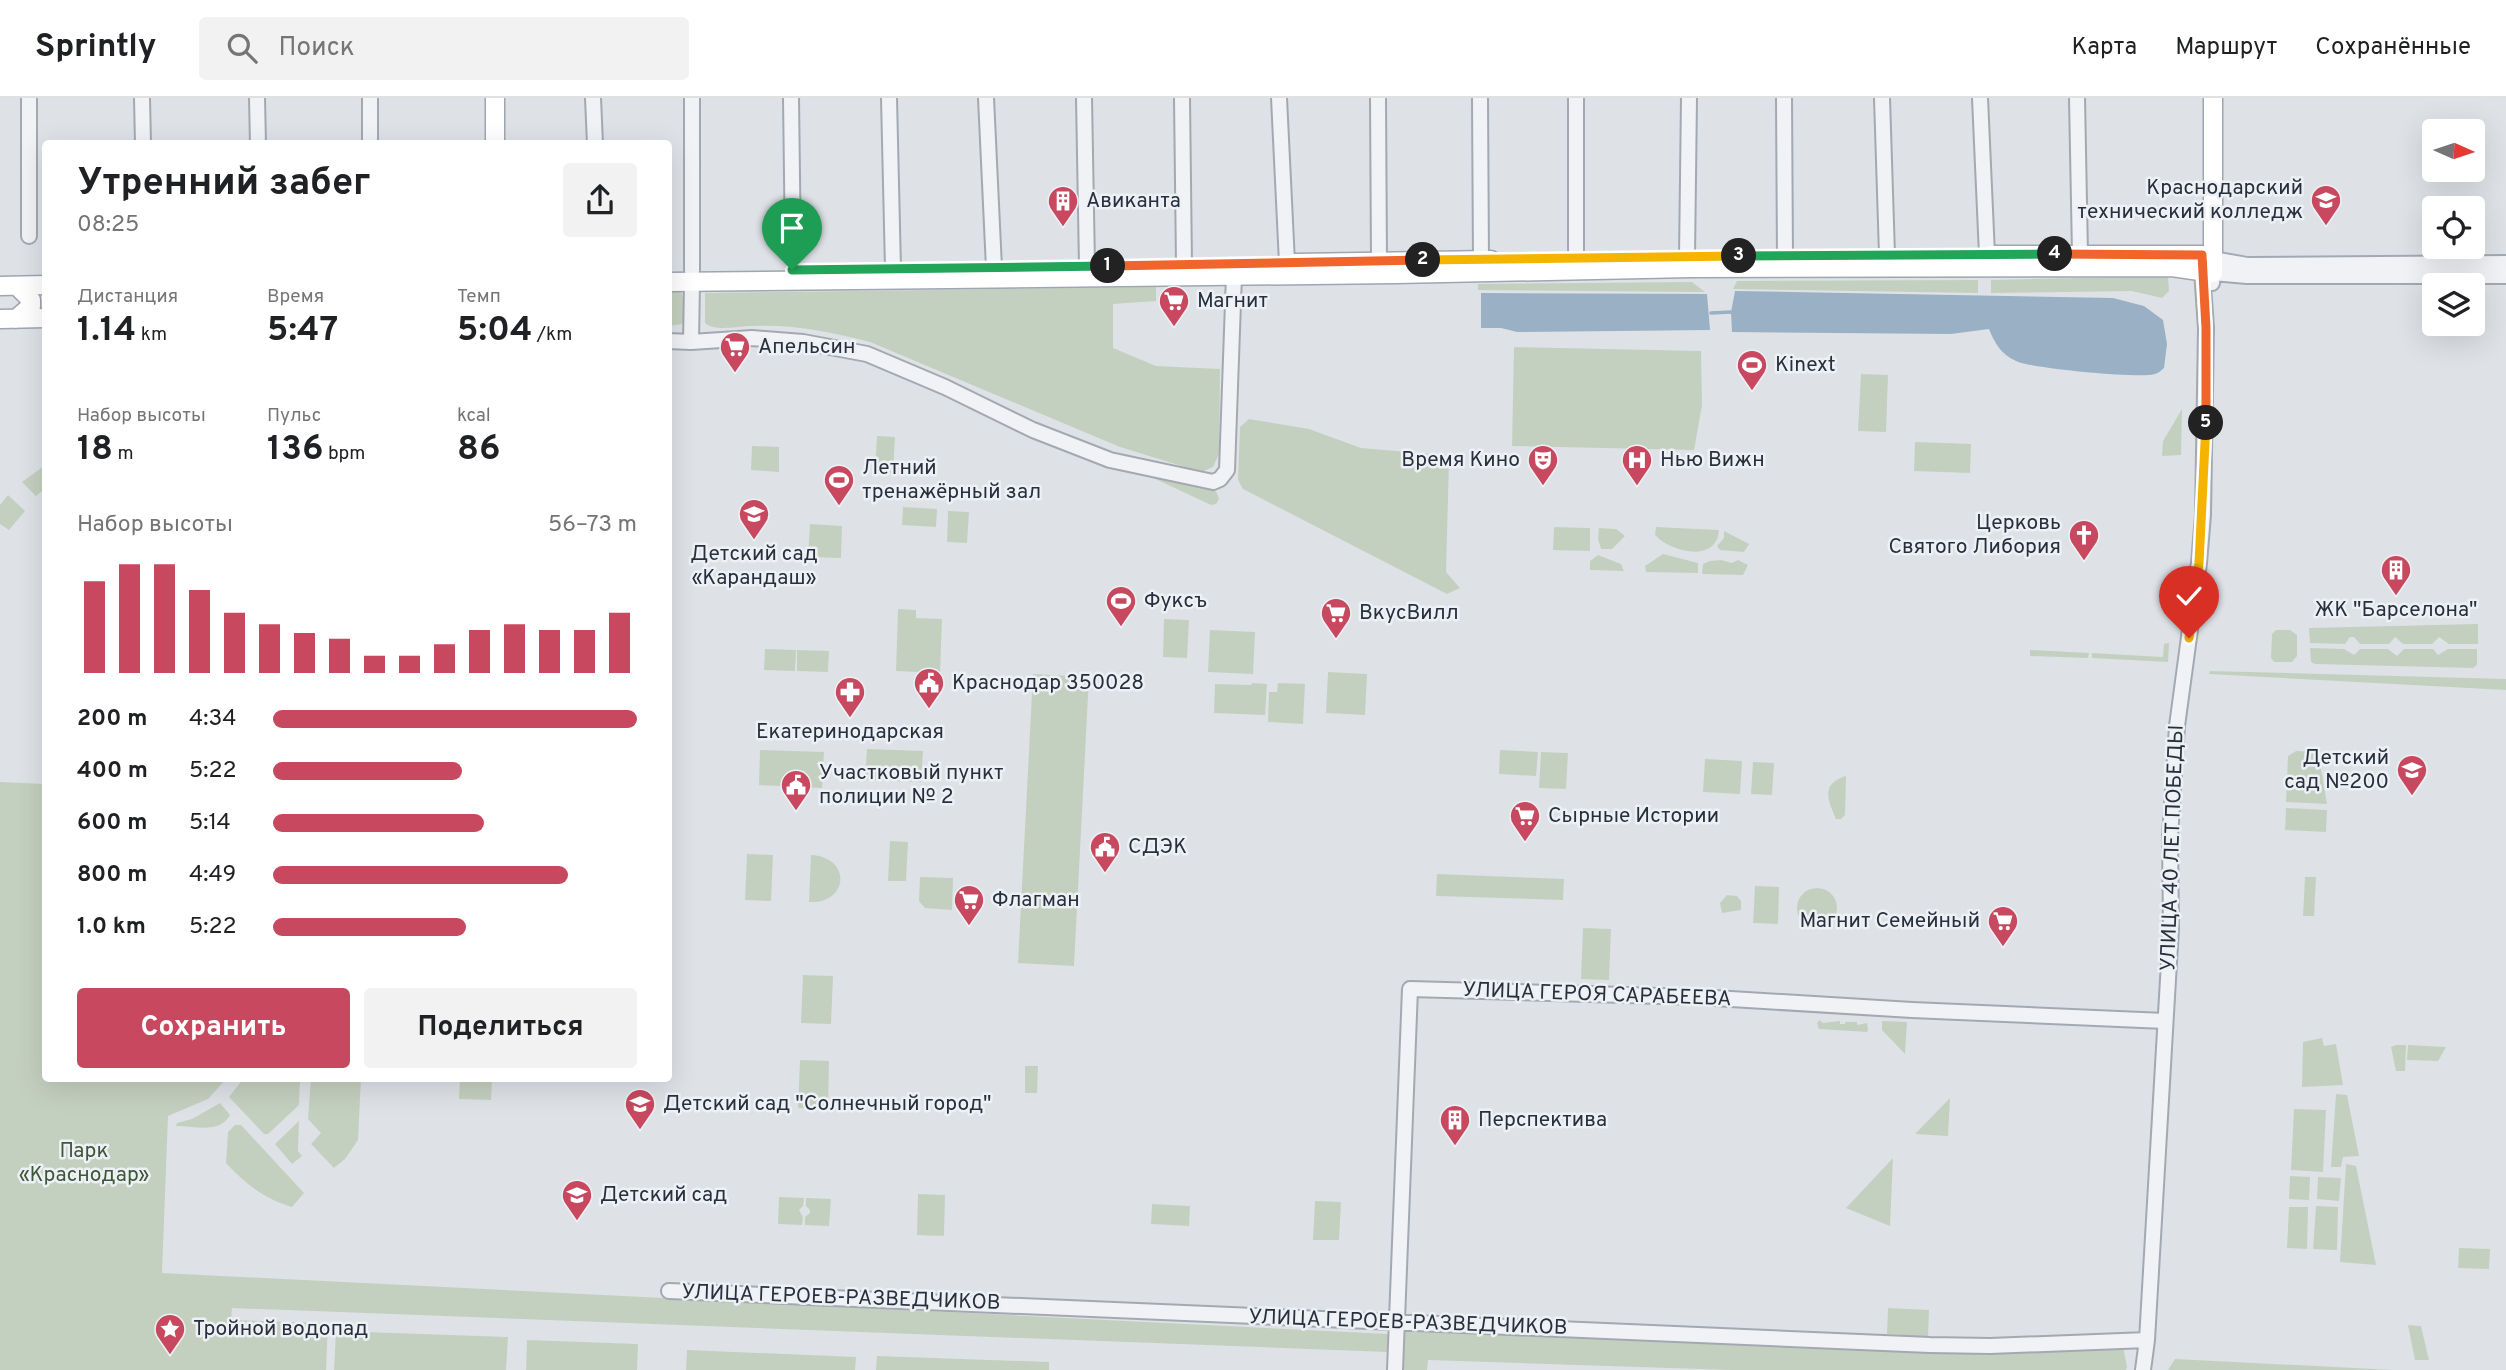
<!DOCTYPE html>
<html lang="ru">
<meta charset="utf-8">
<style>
body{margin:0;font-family:Overpass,sans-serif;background:#f2f2f2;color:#202124;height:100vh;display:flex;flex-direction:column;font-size:26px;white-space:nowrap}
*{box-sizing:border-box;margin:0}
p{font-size:23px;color:#757577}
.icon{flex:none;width:38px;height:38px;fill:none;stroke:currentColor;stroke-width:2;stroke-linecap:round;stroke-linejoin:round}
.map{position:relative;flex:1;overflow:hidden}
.details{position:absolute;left:42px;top:42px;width:630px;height:942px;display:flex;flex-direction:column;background:#fff;border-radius:7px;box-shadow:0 7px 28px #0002}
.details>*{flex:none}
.needle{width:46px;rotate:93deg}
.tools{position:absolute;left:2422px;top:21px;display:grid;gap:14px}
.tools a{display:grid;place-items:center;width:63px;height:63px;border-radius:7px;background:#fff;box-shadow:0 7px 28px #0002;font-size:35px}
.pin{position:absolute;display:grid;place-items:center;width:60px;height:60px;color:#fff;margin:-72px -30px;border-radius:50% 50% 50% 0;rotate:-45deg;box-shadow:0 0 7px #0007}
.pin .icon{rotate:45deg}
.km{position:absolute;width:35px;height:35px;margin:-18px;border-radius:50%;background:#222;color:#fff;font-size:19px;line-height:35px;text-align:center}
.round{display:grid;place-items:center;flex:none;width:74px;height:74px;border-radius:7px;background:#f2f2f2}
.head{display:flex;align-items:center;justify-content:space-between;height:119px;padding:0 35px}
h1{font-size:38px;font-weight:700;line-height:52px}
.figures{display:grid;grid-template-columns:repeat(3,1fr);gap:10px;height:119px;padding:7px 35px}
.figures div{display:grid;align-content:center}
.figures b{font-size:35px;font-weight:700}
.figures small{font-size:19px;font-weight:400}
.figures p{font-size:19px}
.chart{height:196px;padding:14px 35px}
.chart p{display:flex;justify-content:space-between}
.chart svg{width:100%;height:126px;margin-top:7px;stroke:#c7485f;stroke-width:6}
.button{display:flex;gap:14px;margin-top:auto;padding:14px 35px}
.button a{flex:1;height:80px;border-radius:7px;background:#c7485f;color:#fff;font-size:28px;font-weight:700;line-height:80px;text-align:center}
.button a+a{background:#f2f2f2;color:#202124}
ul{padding:0 35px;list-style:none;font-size:23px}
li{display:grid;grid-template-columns:112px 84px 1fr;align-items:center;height:52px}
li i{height:18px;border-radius:9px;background:#c7485f}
header{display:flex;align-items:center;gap:42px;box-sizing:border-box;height:98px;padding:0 35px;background:#fff;border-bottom:2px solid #e0e0e0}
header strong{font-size:33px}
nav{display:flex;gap:38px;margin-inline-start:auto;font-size:24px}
.search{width:490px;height:63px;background:#f2f2f2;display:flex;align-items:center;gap:18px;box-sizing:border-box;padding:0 24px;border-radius:7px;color:#757577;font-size:26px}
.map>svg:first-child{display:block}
</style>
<header>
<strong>Sprintly</strong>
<div class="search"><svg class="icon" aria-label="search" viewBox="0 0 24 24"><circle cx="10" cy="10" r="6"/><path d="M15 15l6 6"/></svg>Поиск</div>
<nav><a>Карта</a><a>Маршрут</a><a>Сохранённые</a></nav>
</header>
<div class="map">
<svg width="2506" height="1272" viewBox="0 0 2506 1272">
<rect width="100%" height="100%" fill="#dee2e7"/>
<path fill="#c4d0bf" d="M2168,178L2169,193L2162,200L2132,193L1991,195V182Z
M1978,182V195L1733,191L1737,183Z
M1692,184L1705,194L1478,192V186Z
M1156,189V203L1113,206V250L1156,268L1220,271L1219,356L1213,369L1201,374L1120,349L870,244C832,234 792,226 752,228C739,228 715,234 705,225V195Z
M668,191L681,194C686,204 686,216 682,226L669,228Z
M1514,249L1701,253L1702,307L1694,352L1512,348Z
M1861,276L1888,277L1886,334L1858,333Z
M2182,311L2181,357L2162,358L2163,343Z
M1249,321L1309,331L1361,350L1444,357L1449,364L1446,474L1460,490L1447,496L1243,391L1238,382L1240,329Z
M877,338L895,339L893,375H875Z
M1915,344L1971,346L1970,375L1914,373Z
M752,348L779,349V374L751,372Z
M44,368L45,391L36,398L22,384Z
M1150,374L1216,393L1219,401L1216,406L1211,407L1147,377Z
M8,397L25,413L9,432L0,426V407Z
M903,409L937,411L936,429L902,427Z
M948,413L969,414L967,445L947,444Z
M810,426L842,428L841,460L808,459Z
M1554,429L1590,430V453L1553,452Z
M1656,429L1719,432C1717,466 1670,454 1655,437Z
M1599,430L1616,431L1625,438L1612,451H1601L1598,441Z
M1724,433L1749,446L1744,454L1720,452L1717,448L1724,440Z
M1663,456L1698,465V475L1646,474L1645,468Z
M1598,457L1621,466L1624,473L1590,472V463Z
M1721,462L1732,465L1738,462L1748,467L1743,477L1702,476L1703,466L1710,463Z
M898,511L916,512V520L942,521L940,575L896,573Z
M1164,521L1189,522L1187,560L1163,559Z
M2478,526V546H2449L2439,539L2432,546H2403L2395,539L2389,546H2360L2354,539H2350L2345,546L2310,545L2309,530Z
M1210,532L1255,534L1253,576L1208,574Z
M2276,532H2290L2297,537V558L2292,564H2274L2271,560L2272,536Z
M2169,545L2168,564L2092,560V555L2163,559L2164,546Z
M2310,550L2344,551L2354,557L2360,551H2388L2397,558L2404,551H2433L2438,557L2448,551H2477V567L2473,570L2315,566L2311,564Z
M765,551L796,552L795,573L764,572Z
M797,552L829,553L828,574L797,573Z
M2030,552L2089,555L2088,560L2030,558Z
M2210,573L2506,581V592L2209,576Z
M1328,574L1367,576L1365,617L1326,615Z
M1033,576L1089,579L1074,868L1018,865Z
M1252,585L1267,586L1265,617L1214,615L1215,586L1251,587Z
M1278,585L1305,586L1303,626L1268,624L1269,594H1277Z
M867,651L923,653L921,684L865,682Z
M760,652L824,654L822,690L759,687Z
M1500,652L1538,654L1536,678L1499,676Z
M2296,653L2318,654L2327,706L2286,704L2288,658Z
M1541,654L1568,655L1566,691L1539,690Z
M1705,661L1742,663L1740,696L1703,694Z
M1753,664L1774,665L1772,697L1751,696Z
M1846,678L1845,717L1841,721H1836C1829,704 1819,686 1846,678Z
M0,684L45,686L46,980H227L208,1001L168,1018L162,1175L1388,1236L1387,1254L232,1210L231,1222L328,1225L326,1272H0Z
M2286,710L2327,712L2326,734L2285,732Z
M890,743L908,744L906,783H888Z
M747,756L773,757L771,803L745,802Z
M811,757C852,759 849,806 809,804Z
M1437,776L1564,781L1563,802L1436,798Z
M920,779L953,780L952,812L925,810L919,803Z
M2305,779H2316L2314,818H2303Z
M1755,788L1779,789L1778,826L1753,825Z
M1797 810a20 20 0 1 1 40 0a20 20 0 1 1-40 0Z
M1727,797L1737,798L1741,803V812L1722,815L1720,805Z
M1583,830L1611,831L1609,882L1581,881Z
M803,877L833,878L831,926L801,925Z
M1820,922L1823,925L1840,923V926H1845V924H1857V927L1867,925L1868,932L1867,934L1819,931L1817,925Z
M1882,923L1907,924L1905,956L1882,932Z
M2322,940L2324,948L2336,946L2343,987L2302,989L2303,944Z
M2396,947H2406L2405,973H2396L2391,949Z
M2408,947L2446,949L2438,963L2407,962Z
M800,962L829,963L828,1011L798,1010Z
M1025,968H1038L1037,995H1025Z
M244,980H300L299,1007L268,1036H264L229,999Z
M311,980H361L358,1042L345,1061L334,1070L311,1046L321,1035L308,1021Z
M460,980H492L491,1002L459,1001Z
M2336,996L2347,997L2359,1058L2343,1059L2341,1069H2331Z
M1950,1000L1948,1038L1915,1036Z
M220,1005L230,1017C220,1036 194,1028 176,1028L177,1025L192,1021Z
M2294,1011L2326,1012L2323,1074L2291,1072Z
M299,1023L298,1053L302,1058L292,1066L275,1046Z
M235,1027H241L304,1095L292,1109C265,1101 245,1086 226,1065L228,1034Z
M1893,1060L1890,1128L1846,1110Z
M2346,1066L2356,1068L2376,1167L2340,1164Z
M2290,1078L2310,1079L2309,1102L2289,1101Z
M2318,1079L2341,1080L2339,1103L2317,1101Z
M918,1096L945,1097L944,1138L917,1137Z
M779,1099L804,1100L803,1108L799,1112L803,1119L802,1127L778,1126Z
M806,1100L831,1101L829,1128L805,1127V1119L810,1115V1112L806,1108Z
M1315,1103L1341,1104L1339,1142H1313Z
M1152,1106L1190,1108L1189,1128L1151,1126Z
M2316,1108L2338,1109L2337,1152L2313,1151Z
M2289,1109H2308L2307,1151L2287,1150Z
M2459,1150L2490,1151L2489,1171L2458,1170Z
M1888,1210L1929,1212L1928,1239L1887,1236Z
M1426,1217L1954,1252L2123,1248L2127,1269L2126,1272H1731L1428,1262L1427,1272H1402L1403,1228L1426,1229Z
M2408,1227L2421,1228L2429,1262H2415Z
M336,1233L508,1239L506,1272H334Z
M527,1242L638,1246L637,1272H526Z
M687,1252L856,1259L855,1272H686Z
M877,1258L1049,1264V1272H876Z
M2175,1261L2394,1272H2168Z"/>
<path fill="#9ab1c5" d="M1735,193L2113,200L2144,208L2163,222L2167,246L2164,270C2161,272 2159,275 2155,276C2142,281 2028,270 2016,263C2001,256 1995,246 1989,231L1951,236L1732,234L1731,214Z
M1481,195L1707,196L1710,232L1517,234L1501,230H1481Z"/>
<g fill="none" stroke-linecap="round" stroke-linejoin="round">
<path stroke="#9ab1c5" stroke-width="3.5" d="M1711,215L1731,214"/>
<g stroke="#a4a9b1" stroke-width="18">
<path id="minor" d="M142,0L143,46
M257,0L258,46
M593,0L595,46
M692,0V173
M791,0L793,155
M889,0L893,171
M986,0L994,170
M1084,0L1087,168
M1182,0L1184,167
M1279,0L1287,165
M1378,0L1379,163
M1480,0L1481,162
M1784,0L1785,158
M1882,0L1887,157
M1980,0L1987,157
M2077,0L2080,156
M370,46V0
M29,138V0
M1687,159L1689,0
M1576,161V0
M2213,161L2247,167L2506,165
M2212,185L2213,175L2247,178H2506
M668,243L691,244L752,240L803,244L867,256L945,289L1033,332L1110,362L1213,384L1220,381L1227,372L1234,177
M691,244L692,184
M669,1193L1930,1247L1990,1248L2147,1242
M1395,1272L1410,891L1698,899L1912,912L2165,923
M2143,1272L2147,1242L2171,830L2170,739L2177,628L2199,465L2203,417L2206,230L2202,173"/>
</g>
<g stroke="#9ea6b2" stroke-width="21">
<path id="major" d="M495,0V46
M1991,157H2202L2213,161
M1295,165L1491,162
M668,184L1396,176L1691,170L2172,169L2213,175V0
M0,188L46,187
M0,221L46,220
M16,221L31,208V202L17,188"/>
</g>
<use href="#minor" stroke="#f0f2f5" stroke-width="14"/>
<use href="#major" stroke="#fff" stroke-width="18"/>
</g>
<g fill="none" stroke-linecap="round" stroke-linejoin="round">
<g stroke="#fff" stroke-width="14">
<path id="split-1" d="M792,172L1108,168"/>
</g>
<g stroke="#fff" stroke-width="14">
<path id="split-2" d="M1108,168L1423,162"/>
</g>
<g stroke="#fff" stroke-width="14">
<path id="split-3" d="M1423,162L1739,158"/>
</g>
<g stroke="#fff" stroke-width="14">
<path id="split-4" d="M1739,158L2055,156"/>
</g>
<g stroke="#fff" stroke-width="14">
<path id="split-5" d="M2055,156L2202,157L2206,230V325"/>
</g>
<g stroke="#fff" stroke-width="14">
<path id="split-6" d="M2189,540L2199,465L2206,325"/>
</g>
<use href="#split-1" stroke="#22a559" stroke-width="9"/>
<use href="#split-2" stroke="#f0652b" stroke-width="9"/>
<use href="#split-3" stroke="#f5b400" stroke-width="9"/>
<use href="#split-4" stroke="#22a559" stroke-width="9"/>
<use href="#split-5" stroke="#f0652b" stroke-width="9"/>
<use href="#split-6" stroke="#f5b400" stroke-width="9"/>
</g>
<defs>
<g id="university-pin" transform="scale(1.575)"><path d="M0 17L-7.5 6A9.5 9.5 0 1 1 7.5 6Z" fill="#c7485f" stroke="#edf0f4"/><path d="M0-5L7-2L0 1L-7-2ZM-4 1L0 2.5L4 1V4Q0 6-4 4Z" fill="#fff"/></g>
<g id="building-pin" transform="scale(1.575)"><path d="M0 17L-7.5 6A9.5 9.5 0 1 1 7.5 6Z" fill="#c7485f" stroke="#edf0f4"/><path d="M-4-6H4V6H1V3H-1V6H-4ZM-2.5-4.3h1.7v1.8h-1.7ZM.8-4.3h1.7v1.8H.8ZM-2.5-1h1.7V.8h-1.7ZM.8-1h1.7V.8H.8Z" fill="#fff"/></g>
<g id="supermarket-pin" transform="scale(1.575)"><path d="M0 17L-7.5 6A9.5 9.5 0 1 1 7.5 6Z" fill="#c7485f" stroke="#edf0f4"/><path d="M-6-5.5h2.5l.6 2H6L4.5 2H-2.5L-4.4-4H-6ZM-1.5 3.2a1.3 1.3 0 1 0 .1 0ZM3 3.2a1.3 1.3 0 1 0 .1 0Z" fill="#fff"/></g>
<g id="stadium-pin" transform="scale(1.575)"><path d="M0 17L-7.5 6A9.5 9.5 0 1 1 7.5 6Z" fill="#c7485f" stroke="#edf0f4"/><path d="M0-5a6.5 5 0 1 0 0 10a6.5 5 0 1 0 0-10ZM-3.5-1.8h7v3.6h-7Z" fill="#fff"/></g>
<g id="theatre-pin" transform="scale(1.575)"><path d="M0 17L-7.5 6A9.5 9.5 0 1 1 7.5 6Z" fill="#c7485f" stroke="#edf0f4"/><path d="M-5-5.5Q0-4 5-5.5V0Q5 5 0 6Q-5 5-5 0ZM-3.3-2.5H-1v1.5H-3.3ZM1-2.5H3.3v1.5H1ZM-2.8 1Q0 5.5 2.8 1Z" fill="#fff"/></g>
<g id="hospital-pin" transform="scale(1.575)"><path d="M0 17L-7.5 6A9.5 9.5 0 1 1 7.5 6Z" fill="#c7485f" stroke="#edf0f4"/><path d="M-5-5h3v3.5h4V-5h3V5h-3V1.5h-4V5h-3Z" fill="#fff"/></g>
<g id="school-pin" transform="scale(1.575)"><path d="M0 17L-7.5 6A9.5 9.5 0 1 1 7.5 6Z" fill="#c7485f" stroke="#edf0f4"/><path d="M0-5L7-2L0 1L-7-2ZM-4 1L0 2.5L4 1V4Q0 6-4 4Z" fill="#fff"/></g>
<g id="church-pin" transform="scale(1.575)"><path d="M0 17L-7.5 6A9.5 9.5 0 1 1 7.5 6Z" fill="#c7485f" stroke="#edf0f4"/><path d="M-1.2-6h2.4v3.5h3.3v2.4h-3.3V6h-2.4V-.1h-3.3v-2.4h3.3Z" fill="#fff"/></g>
<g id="civic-pin" transform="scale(1.575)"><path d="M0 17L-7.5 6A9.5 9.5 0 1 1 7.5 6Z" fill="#c7485f" stroke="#edf0f4"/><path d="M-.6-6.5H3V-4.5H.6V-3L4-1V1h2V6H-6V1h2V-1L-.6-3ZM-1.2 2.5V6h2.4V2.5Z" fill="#fff"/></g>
<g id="pharmacy-pin" transform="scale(1.575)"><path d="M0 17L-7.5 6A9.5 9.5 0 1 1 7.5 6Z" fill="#c7485f" stroke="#edf0f4"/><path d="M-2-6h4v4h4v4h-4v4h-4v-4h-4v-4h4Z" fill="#fff"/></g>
<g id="sight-pin" transform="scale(1.575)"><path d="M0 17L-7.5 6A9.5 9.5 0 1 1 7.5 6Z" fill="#c7485f" stroke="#edf0f4"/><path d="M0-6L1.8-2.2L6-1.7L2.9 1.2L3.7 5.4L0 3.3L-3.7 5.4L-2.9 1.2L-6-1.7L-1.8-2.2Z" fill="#fff"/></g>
</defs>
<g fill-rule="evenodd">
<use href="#university-pin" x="2326" y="102"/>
<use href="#building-pin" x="1063" y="103"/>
<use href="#supermarket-pin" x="1174" y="203"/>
<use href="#supermarket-pin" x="735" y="249"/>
<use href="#stadium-pin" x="1752" y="267"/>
<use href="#theatre-pin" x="1543" y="362"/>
<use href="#hospital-pin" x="1637" y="362"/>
<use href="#stadium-pin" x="839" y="382"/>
<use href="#school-pin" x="754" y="416"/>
<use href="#church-pin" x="2084" y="437"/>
<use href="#building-pin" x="2396" y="472"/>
<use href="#stadium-pin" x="1121" y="503"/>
<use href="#supermarket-pin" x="1336" y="515"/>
<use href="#civic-pin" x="929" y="585"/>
<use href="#pharmacy-pin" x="850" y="594"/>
<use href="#school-pin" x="2412" y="672"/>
<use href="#civic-pin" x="796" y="687"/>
<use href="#supermarket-pin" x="1525" y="718"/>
<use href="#civic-pin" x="1105" y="749"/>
<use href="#supermarket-pin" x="969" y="802"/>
<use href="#supermarket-pin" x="2003" y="823"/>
<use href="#school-pin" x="640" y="1006"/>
<use href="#building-pin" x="1455" y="1022"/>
<use href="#school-pin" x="577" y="1097"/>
<use href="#sight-pin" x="170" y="1231"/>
</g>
<g text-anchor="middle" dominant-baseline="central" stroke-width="5" stroke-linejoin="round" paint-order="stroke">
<g font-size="21" fill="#28303d" stroke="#edf0f4" text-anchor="start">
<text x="2303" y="90" text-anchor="end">Краснодарский<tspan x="2303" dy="24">технический колледж</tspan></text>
<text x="1086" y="103">Авиканта</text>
<text x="1197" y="203">Магнит</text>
<text x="758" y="249">Апельсин</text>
<text x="1775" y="267">Kinext</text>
<text x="1520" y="362" text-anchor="end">Время Кино</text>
<text x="1660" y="362">Нью Вижн</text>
<text x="862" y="370">Летний<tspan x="862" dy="24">тренажёрный зал</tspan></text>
<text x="2061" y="425" text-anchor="end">Церковь<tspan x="2061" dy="24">Святого Либория</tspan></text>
<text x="754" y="456" text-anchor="middle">Детский сад<tspan x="754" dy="24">«Карандаш»</tspan></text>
<text x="1144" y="503">Фуксъ</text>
<text x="2396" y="512" text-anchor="middle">ЖК "Барселона"</text>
<text x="1359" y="515">ВкусВилл</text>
<text x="952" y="585">Краснодар 350028</text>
<text x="850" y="634" text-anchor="middle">Екатеринодарская</text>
<text x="2389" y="660" text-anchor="end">Детский<tspan x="2389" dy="24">сад №200</tspan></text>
<text x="819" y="675">Участковый пункт<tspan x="819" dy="24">полиции № 2</tspan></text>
<text x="1548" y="718">Сырные Истории</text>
<text x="1128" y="749">СДЭК</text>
<text x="992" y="802">Флагман</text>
<text x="1980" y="823" text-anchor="end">Магнит Семейный</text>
<text x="663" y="1006">Детский сад "Солнечный город"</text>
<text x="1478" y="1022">Перспектива</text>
<text x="600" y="1097">Детский сад</text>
<text x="193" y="1231">Тройной водопад</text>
</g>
<g font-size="21" fill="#28303d" stroke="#edf0f4">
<text transform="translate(2173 750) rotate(-88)">УЛИЦА 40 ЛЕТ ПОБЕДЫ</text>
<text transform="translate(1597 897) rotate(2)">УЛИЦА ГЕРОЯ САРАБЕЕВА</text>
<text transform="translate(841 1200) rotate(2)">УЛИЦА ГЕРОЕВ-РАЗВЕДЧИКОВ</text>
<text transform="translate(1408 1225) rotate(2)">УЛИЦА ГЕРОЕВ-РАЗВЕДЧИКОВ</text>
</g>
<g font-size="21" fill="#3d5836" stroke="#edf0f4">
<text x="84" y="1053">Парк<tspan x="84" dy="24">«Краснодар»</tspan></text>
</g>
</g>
</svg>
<div class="tools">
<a><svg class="needle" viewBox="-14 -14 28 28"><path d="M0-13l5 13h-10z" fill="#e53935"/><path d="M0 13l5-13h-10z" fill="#757577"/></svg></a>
<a><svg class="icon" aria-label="locate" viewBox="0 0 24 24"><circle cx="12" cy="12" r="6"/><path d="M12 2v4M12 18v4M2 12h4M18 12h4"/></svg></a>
<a><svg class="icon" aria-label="layers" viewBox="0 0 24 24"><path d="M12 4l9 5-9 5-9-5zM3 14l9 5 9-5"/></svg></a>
</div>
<div class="pin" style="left:792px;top:172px;background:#1e9e55"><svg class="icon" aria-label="arrive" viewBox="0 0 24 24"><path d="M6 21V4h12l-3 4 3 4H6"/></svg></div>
<div class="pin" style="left:2189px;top:540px;background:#d93025"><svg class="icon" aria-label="check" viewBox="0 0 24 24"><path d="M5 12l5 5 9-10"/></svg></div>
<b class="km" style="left:1108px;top:168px">1</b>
<b class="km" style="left:1423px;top:162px">2</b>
<b class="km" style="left:1739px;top:158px">3</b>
<b class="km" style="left:2055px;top:156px">4</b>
<b class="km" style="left:2206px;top:325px">5</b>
<section class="details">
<div class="head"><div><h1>Утренний забег</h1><p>08:25</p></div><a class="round"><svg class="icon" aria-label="share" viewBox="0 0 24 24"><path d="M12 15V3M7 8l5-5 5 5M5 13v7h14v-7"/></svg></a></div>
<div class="figures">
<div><p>Дистанция</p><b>1.14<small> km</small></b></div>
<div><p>Время</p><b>5:47</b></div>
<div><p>Темп</p><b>5:04<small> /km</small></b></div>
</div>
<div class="figures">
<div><p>Набор высоты</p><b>18<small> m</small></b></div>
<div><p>Пульс</p><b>136<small> bpm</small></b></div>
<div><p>kcal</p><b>86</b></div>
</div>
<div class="chart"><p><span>Набор высоты</span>56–73 m</p>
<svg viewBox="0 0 160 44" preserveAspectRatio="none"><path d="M5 44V12M15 44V6M25 44V6M35 44V15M45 44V23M55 44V27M65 44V30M75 44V32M85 44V38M95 44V38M105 44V34M115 44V29M125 44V27M135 44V29M145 44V29M155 44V23"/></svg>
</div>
<ul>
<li><b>200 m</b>4:34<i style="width:100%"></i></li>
<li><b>400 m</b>5:22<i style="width:52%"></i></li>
<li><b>600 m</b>5:14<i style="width:58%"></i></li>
<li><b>800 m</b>4:49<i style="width:81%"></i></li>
<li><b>1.0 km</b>5:22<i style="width:53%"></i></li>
</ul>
<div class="button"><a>Сохранить</a><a>Поделиться</a></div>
</section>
</div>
